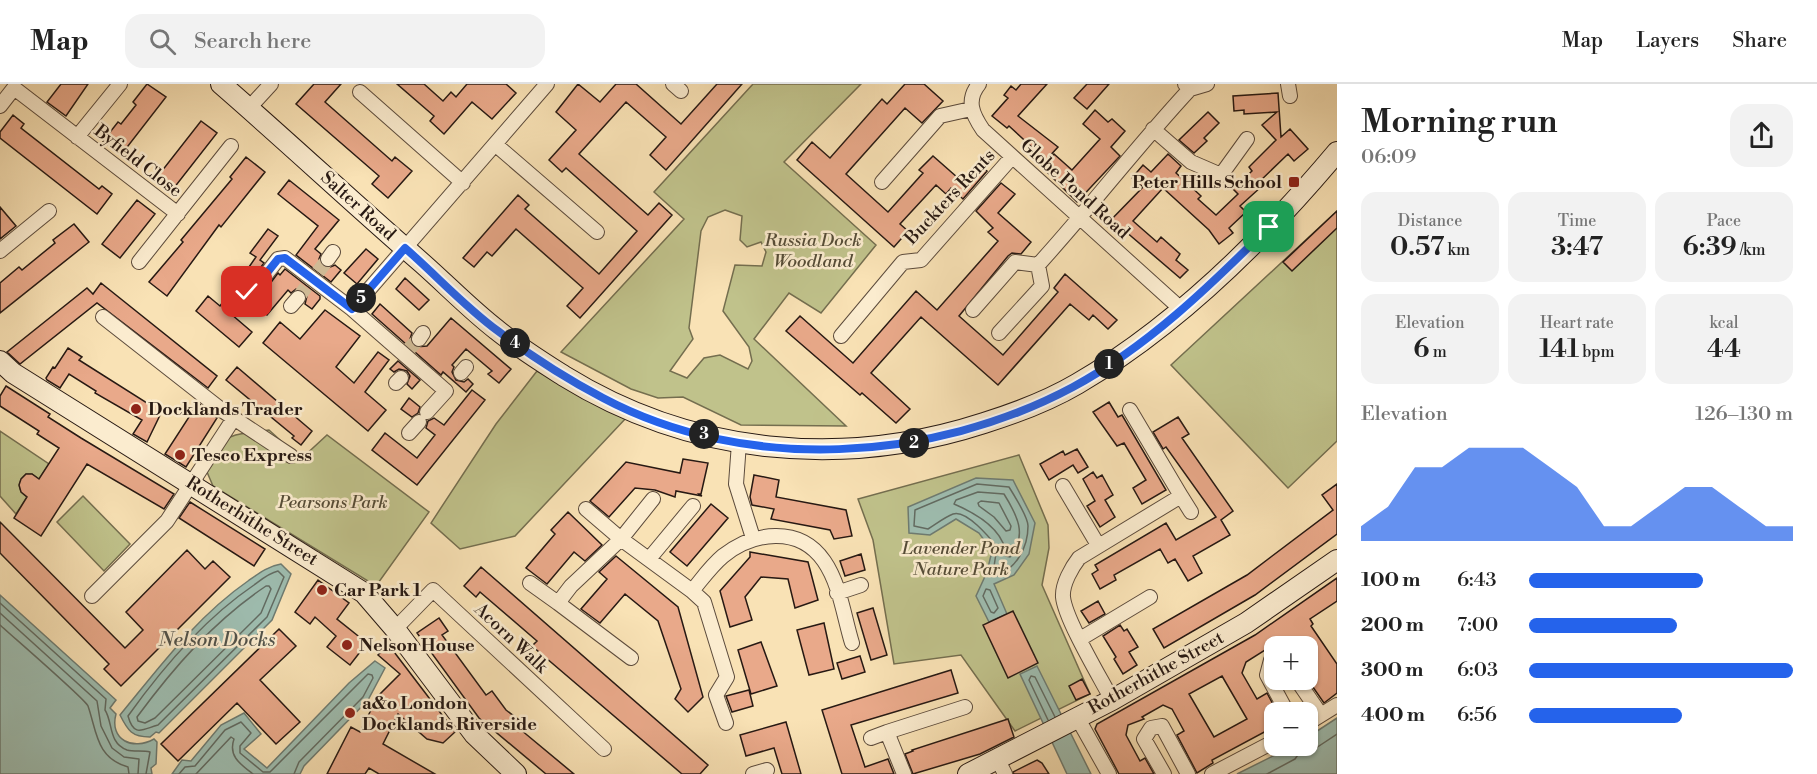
<!DOCTYPE html>
<meta charset="utf-8">
<style>
body{margin:0;font-family:"Libre Bodoni",serif;background:#f2f2f2;color:#222;height:100vh;display:flex;flex-direction:column;font-size:22px;white-space:nowrap}
*{box-sizing:border-box;margin:0}
p{font-size:20px;color:#767676}
.icon{flex:none;width:33px;height:33px;fill:none;stroke:currentColor;stroke-width:2;stroke-linecap:round;stroke-linejoin:round}
.map{position:relative;flex:1;overflow:hidden}
.details{display:flex;flex-direction:column;background:#fff;width:480px}
.details>*{flex:none}
.fabs{position:absolute;left:1264px;top:552px;display:grid;gap:12px}
.fabs a{display:grid;place-items:center;width:54px;height:54px;border-radius:12px;background:#fff;box-shadow:0 2px 4px #0004;font-size:30px}
.pin{position:absolute;display:grid;place-items:center;width:51px;height:51px;color:#fff;margin:-26px;border-radius:12px;box-shadow:0 3px 9px #0006}
.km{position:absolute;width:30px;height:30px;margin:-15px;border-radius:50%;background:#222;color:#fff;font-size:16px;line-height:30px;text-align:center}
.round{display:grid;place-items:center;flex:none;width:63px;height:63px;border-radius:18px;background:#f2f2f2}
.headline{display:flex;align-items:center;justify-content:space-between;height:102px;padding:0 24px}
h1{font-size:33px;font-weight:600;line-height:45px}
.figures{display:grid;grid-template-columns:repeat(3,1fr);gap:9px;height:102px;padding:6px 24px}
.figures div{display:grid;align-content:center;border-radius:15px;background:#f2f2f2;text-align:center}
.figures b{font-size:26px;font-weight:600}
.figures small{font-size:16px;font-weight:400}
.figures p{font-size:16px}
.chart{height:168px;padding:12px 24px}
.chart p{display:flex;justify-content:space-between}
.chart svg{width:100%;height:108px;margin-top:6px;fill:#2563eb;opacity:.7}
ul{padding:0 24px;list-style:none;font-size:20px}
li{display:grid;grid-template-columns:96px 72px 1fr;align-items:center;height:45px}
li i{height:15px;border-radius:8px;background:#2563eb}
header{display:flex;align-items:center;gap:36px;box-sizing:border-box;height:84px;padding:0 30px;background:#fff;border-bottom:2px solid #e0e0e0}
header strong{font-size:28px}
nav{display:flex;gap:33px;margin-inline-start:auto;font-size:21px}
.search{width:420px;height:54px;background:#f2f2f2;display:flex;align-items:center;gap:15px;box-sizing:border-box;padding:0 21px;border-radius:18px;color:#767676;font-size:22px}
main{display:flex;flex:1;min-height:0}
.map>svg:first-child{display:block}
</style>
<header>
<strong>Map</strong>
<div class="search"><svg class="icon" aria-label="search" viewBox="0 0 24 24"><circle cx="10" cy="10" r="6"/><path d="M15 15l6 6"/></svg>Search here</div>
<nav><a>Map</a><a>Layers</a><a>Share</a></nav>
</header>
<main>
<div class="map">
<svg width="1337" height="690" viewBox="0 0 1337 690">
<rect width="100%" height="100%" fill="#f9e2b5"/>
<filter id="stains"><feTurbulence type="fractalNoise" baseFrequency=".00333" numOctaves="4"/><feColorMatrix values="0 0 0 0 .2 0 0 0 0 .09 0 0 0 0 .02 0 0 0 .5 -.17"/></filter>
<radialGradient id="worn" r=".72"><stop offset=".6" stop-color="#630" stop-opacity="0"/><stop offset="1" stop-color="#630" stop-opacity=".3"/></radialGradient>
<path fill="#c0c28b" stroke="#746e4f" stroke-width="1.5" fill-rule="evenodd" d="M753,0H861L784,78L876,161L821,229L789,209L754,255L846,342L741,341L683,313L658,314L631,305L561,268L684,135L654,108ZM725,126L742,132L740,156L747,163L761,158L766,168L762,182L735,181L723,227L749,263L752,277L748,285L720,271L704,274L687,294L670,287L693,255L689,244L701,147L708,133Z
M1337,127V357L1288,404L1171,281Z
M537,287L627,333L515,452L460,465L431,439L496,340Z
M269,346L301,375L327,351L429,428L376,502L213,402L207,388C228,345 224,353 269,346Z
M0,347L49,380L39,395L32,390H26C17,399 17,405 27,413L16,430L0,412Z
M1019,371L1048,441L1049,464L1042,501L1090,610L1015,647L961,571L894,580L873,456L858,415Z
M83,412L130,460L104,487L57,438Z"/>
<path fill="#9ebdb0" stroke="#6e7b71" stroke-width="1.5" d="M976,394L1013,396L1035,439L1029,470L1014,491L994,500L1007,530L989,538L976,512L987,488L992,467L979,449L956,435L930,451L909,449L908,423Z
M281,480L291,490L272,536L159,649L156,648L150,653C132,653 128,647 120,631C158,585 196,533 248,497C258,490 268,482 281,480Z
M0,511L116,616L110,624L116,630C109,656 133,667 154,655L157,658L156,680L151,684L152,690H0Z
M375,577L385,584L368,616L304,682L300,690H172L182,676L191,677L221,641L244,629L261,650L244,665L267,684L349,599Z
M1037,582L1091,690H1067L1020,590Z
M1337,634V690H1237L1293,662H1308V653Z"/>
<g fill="none" stroke-linecap="round" stroke-linejoin="round">
<path stroke="#626b62" stroke-width="1.5" d="M977,400L1009,403C1014,411 1028,433 1028,442C1028,464 1016,484 997,492L993,489L997,463C990,454 966,425 953,430C945,433 936,440 928,445L914,442L915,426Z
M978,408L1004,410C1017,431 1028,451 1010,473L1006,472C1005,445 975,429 954,420L956,416Z
M981,417L999,419L1011,442L1010,446L1006,447L994,433L979,422L978,419Z
M278,487L284,493L267,533L158,641C143,645 134,654 128,632C163,583 204,535 254,501C262,495 269,489 278,487Z
M266,502H269L271,505L261,529L155,634L145,639L138,637L137,633C174,583 214,537 266,502Z
M986,505L990,506L998,524L994,529L991,528L983,512Z
M0,519L106,615L105,626C113,638 108,659 127,666C134,668 143,666 150,668L146,690
M0,529L97,617L101,642L112,664L124,673L139,675L138,690
M0,541C12,552 85,615 88,622C97,648 96,674 128,683L129,690
M1048,636L1029,596L1031,592L1035,593L1055,633
M179,690L185,683L195,682L225,646L241,638L251,649L240,662V669L263,688H270L368,590L372,591L373,594L363,613L299,678L294,690
M196,690L231,653L234,655C228,672 240,680 253,690
M1267,690L1295,675L1302,665L1316,664L1337,650"/>
</g>
<path fill="#e9a98a" stroke="#271913" stroke-width="1.5" fill-rule="evenodd" d="M61,0H88L66,32L47,18Z
M147,0L166,13L121,71L103,57L118,38L121,40L136,21L133,18Z
M314,0H341L325,18L392,77L395,73L412,87L388,114L372,100L379,92L296,20Z
M397,0H424L443,17L451,8L456,13L467,0H506L516,9L492,35L472,18L444,50L430,37L434,32Z
M578,0L600,18L616,0H636L681,40L717,0H742L666,86L650,71L666,53L626,18L579,70L648,131L659,119L672,131L580,234L567,222L583,204L516,145L492,172L487,168L474,183L463,174L518,111L529,121L525,125L599,190L637,147L566,84L562,88L549,76L576,46L556,28Z
M905,0H924L943,17L922,39L905,24L846,90L888,128L923,89L919,86L933,72L966,101L982,83L987,87L963,115L951,104L946,110L936,101L900,140L908,147L894,163L797,76L812,58L830,74L882,15L887,20Z
M1021,0H1047L1018,32L1058,63L1046,76L1009,42L1007,44L992,32L1008,14L1004,11L1011,2L1016,6Z
M1087,0H1109L1087,25L1074,14Z
M1278,9L1281,53L1290,45L1308,65L1294,77L1288,70L1258,99L1261,103L1240,122L1246,128L1229,144L1233,149L1219,160L1209,146L1163,104L1133,137L1157,158L1161,153L1180,170L1176,176L1188,186L1180,194L1125,147L1120,153L1106,141L1143,103L1132,94L1143,81L1151,88L1168,70L1181,82L1176,89L1201,112L1198,115L1216,131L1238,110L1233,105L1252,87L1249,83L1276,56L1262,41L1277,28L1244,30V26L1234,27L1233,12Z
M1095,26L1108,38L1112,35L1125,47L1111,63L1120,72L1077,118L1042,83L1054,70L1072,86L1100,55L1083,40Z
M1208,28L1219,39L1204,54L1207,57L1194,69L1179,56Z
M13,31L24,40L21,44L99,105L102,102L112,110L97,130L0,54V48Z
M201,37L217,49L170,109L154,97Z
M246,73L265,88L221,143L219,141L167,212L149,198L183,158L181,156L232,95L230,93Z
M289,96L339,136L315,165L321,170L319,175L322,182L328,184L335,181L341,186L331,198L296,171L318,142L278,110Z
M1001,99L1015,110L998,129L1031,158L1021,170L1012,169L1008,172L959,232L1003,271L1058,208L1054,204L1065,190L1117,236L1108,245L1093,231L1089,236L1070,220L998,301L921,233L871,289L910,325L896,339L862,309L860,311L786,247L800,232L853,279L916,207L937,226L998,157L988,148L993,144L976,127Z
M137,116L155,130L120,174L102,160Z
M0,123L16,142L0,155Z
M1337,127V144L1292,187L1283,178Z
M74,140L89,158L0,229V199L19,183L22,186L55,159L53,156Z
M268,145L278,152L260,176L264,179L232,221L231,230L252,248L239,263L196,227L208,212L220,222L231,207L238,209L243,206L245,198L242,193L256,173L250,169Z
M366,165L378,175L357,200L344,189Z
M285,185L320,212V215L312,225L305,220L307,212L303,207L296,205L291,209L288,206L267,231L254,221L278,189L280,191Z
M405,194L429,216L419,226L396,205Z
M101,199L217,292L208,304L97,219L20,280L7,268L87,204L93,210Z
M380,220L412,249L410,255L415,263L427,262L451,234L511,285L499,299L488,290L492,287L466,265L452,281L454,283L452,288L456,296L464,298L468,295L473,300L466,308L443,288L441,291L372,230Z
M325,226L360,252L336,283L354,299L378,268L389,276L365,308L386,326L368,347L263,259L280,238L300,255Z
M68,264L82,273L79,276L150,321L152,317L163,325L147,358L133,350L142,336L95,309L96,307L69,290L60,304L47,296L46,294L53,283L55,284Z
M398,277L420,296L412,305L407,300L410,292L407,287L399,285L394,288L390,285Z
M237,283L312,347L301,361L292,354L294,352L226,296Z
M6,302L50,330L48,333L81,354L174,410L164,425L87,380L41,452L14,434L27,413L21,408L19,401L21,395L26,390H32L39,395L59,364L37,350L39,347L0,322V312Z
M472,306L485,316L417,401L372,366L385,349L417,374L435,351L426,344L428,337L434,334L444,341Z
M409,314L420,323L418,329L412,333L401,325Z
M1109,318L1118,333L1122,331L1166,406L1142,420L1133,404L1146,396L1124,359L1117,362L1093,328Z
M198,319L217,334L186,383L165,370Z
M1178,333L1189,350L1182,354L1233,427L1221,436L1230,451L1193,472L1202,489L1188,497L1175,475L1168,479L1160,465L1114,491L1116,496L1100,505L1092,490L1098,486L1095,481L1166,439L1176,456L1216,433L1166,363L1163,365L1153,348Z
M1077,365L1088,383L1078,389L1073,381L1049,396L1040,380L1063,367L1065,371Z
M683,375L708,379L701,410H699L702,412L676,407L675,413L655,406L635,404L609,433L590,417L626,378L680,389Z
M1093,388L1097,394L1102,391L1113,411L1105,416L1115,433L1100,443L1087,422L1095,417L1083,395Z
M754,391L779,396L776,413L846,426L852,452L834,455L830,446L771,435L774,425L752,421L750,413Z
M1337,400V450L1255,511L1164,564L1153,545L1247,491L1333,426L1322,411Z
M190,418L265,465L254,482L179,434Z
M711,420L728,434L687,482L670,468Z
M568,428L602,461L585,477L574,468L547,500L526,484L555,450L551,446Z
M0,438L125,564L143,546L126,528L187,466L205,485L213,477L230,493L121,602L104,585L109,580L0,469Z
M750,468L808,478L818,516L795,524L788,495L761,493L745,513L752,536L730,543L720,507L750,473Z
M861,470L865,486L845,492L840,477Z
M616,472L678,523L703,613L688,628L675,615L681,605L658,537L625,510L600,539L581,525L607,495L599,488Z
M481,483L708,681L700,690H682L532,562L537,557L480,508L476,513L464,502Z
M1337,494V517L1310,535L1313,540L1311,542L1337,580V609L1324,619L1308,596V587L1314,583L1308,574V562H1300L1296,556L1284,554L1246,578L1242,589L1257,615L1267,609L1277,628H1275V648L1270,649L1268,646L1212,676L1213,679L1197,689L1177,651L1184,647L1172,625L1163,621L1142,633L1144,635L1128,641L1126,651L1140,677L1145,674L1154,690H1119L1095,645L1097,640L1255,551ZM1222,592L1247,635L1214,653L1189,610Z
M318,496L349,519L337,535L367,559L350,581L327,563L336,552L315,533L310,540L295,528Z
M1098,517L1105,530L1089,539L1081,527Z
M873,524L887,571L871,576L857,529Z
M1013,527L1038,579L1008,594L983,541Z
M439,534L448,547L442,551L486,611L492,607L506,626L519,636L515,641L574,690H546L479,634L417,549Z
M824,539L834,585L809,591L797,546Z
M1120,541L1124,547L1127,545L1138,563L1129,568L1137,581L1123,590L1114,575L1116,573L1103,552Z
M279,545L296,562L260,596L300,638L276,660L237,619L178,677L161,660Z
M761,558L777,602L751,610L738,566Z
M388,560L455,648L443,659L427,655L398,630L383,660L435,690H379L369,684L365,690H327L351,643L360,648L378,612L400,590L378,571Z
M860,572L865,588L842,595L837,579Z
M951,586L958,609L851,641L865,683L888,675L894,690H842L822,626Z
M1082,595L1090,610L1076,616L1069,602Z
M749,606L753,622L732,628L726,612Z
M1008,635L1014,653L980,670L913,690L905,670L913,667L912,666Z
M786,638L801,690H782L774,664L746,672L740,651Z
M1037,676L1042,679L1049,690H1014L1013,688Z"/>
<g fill="none" stroke-linecap="round" stroke-linejoin="round">
<path stroke="#cfba95" stroke-width="14" stroke-dasharray="14 7" stroke-linecap="butt" d="M318,188L328,175
M298,214L306,203
M409,265L419,255"/>
<g stroke="#5c4b3c" stroke-width="16">
<path id="street" d="M673,0L681,7
M979,0C966,16 972,30 983,46L1181,225
M1185,0L1190,5L1207,0
M1288,0L1290,12
M360,8L463,99
M0,22L14,4L178,130
M249,24L271,0
M1153,45L1191,78L1221,91L1247,55
M77,53L120,0
M496,61L597,148
M882,98L940,32L971,25
M0,167L49,127
M328,175L333,168
M139,178L231,62
M233,197L236,200
M291,222L298,214
M241,223L278,175L285,174L352,225L446,307L427,328
M352,225L547,0
M973,226L1015,178L1038,181C1090,124 1137,62 1190,5
M103,233L223,327L291,372
M999,249L1042,202L1038,181
M841,252L903,178L921,176L1012,73
M419,255L423,249
M461,289L466,283
M396,299L401,294
M409,349L419,338
M739,359L736,400L753,454
M1063,402L1098,461
M1181,412L1191,428
M586,425L621,455L692,507
M649,475L693,422
M530,499L558,519
M837,509L861,501
M92,512L167,437L234,334
M395,545L433,506L604,665
M1080,555L1150,513
M631,574L558,519L571,502L621,455L653,415
M1275,576H1271L1267,591L1287,628
M1297,596L1321,631
M1112,616C1100,593 1065,535 1063,513C1062,500 1072,483 1079,474L1181,412L1130,326
M1077,633L1109,690
M726,639L716,611L727,593L704,518L692,507C702,495 711,482 723,472C753,448 799,441 824,477C840,500 844,533 852,559
M1308,639L1337,621
M871,654L887,648
M998,676L1005,690
M753,690L767,686
M904,690L887,648L965,623
M1164,690L1144,655L1151,644L1162,642L1188,690
M1212,690L1275,657"/>
</g>
<g stroke="#271913" stroke-width="22">
<path id="secondary" d="M221,0C289,59 354,120 422,179C447,201 471,226 497,246C518,263 542,278 564,292C692,371 842,385 984,339C1016,329 1048,317 1077,300C1175,243 1264,155 1337,68
M0,277L13,289L364,509L395,545L474,650L516,690
M968,690L1112,616L1246,539L1337,476"/>
</g>
<use href="#street" stroke="#fbeccf" stroke-width="14"/>
<use href="#secondary" stroke="#fbeccf" stroke-width="20"/>
</g>
<g fill="none" stroke-linecap="round" stroke-linejoin="round">
<g stroke="#fff" stroke-width="12">
<path id="route" d="M247,208L250,210L278,175L285,174L352,225L405,164C436,191 465,223 498,247C531,272 567,295 603,314C746,390 933,378 1073,303C1147,263 1210,202 1269,143"/>
</g>
<use href="#route" stroke="#2563eb" stroke-width="8"/>
</g>
<g fill="#8f2418" stroke="#fbeccf" stroke-width="2">
<rect x="1288" y="92" width="12" height="12" rx="3"/>
<circle cx="136" cy="325" r="6"/>
<circle cx="180" cy="371" r="6"/>
<circle cx="322" cy="506" r="6"/>
<circle cx="347" cy="561" r="6"/>
<circle cx="350" cy="629" r="6"/>
</g>
<g text-anchor="middle" dominant-baseline="central" stroke-width="5" stroke-linejoin="round" paint-order="stroke">
<g font-size="18" fill="#271913" stroke="#fbeccf">
<text transform="translate(138 77) rotate(38)">Byfield Close</text>
<text transform="translate(1075 105) rotate(42)">Globe Pond Road</text>
<text transform="translate(950 113) rotate(-47)">Buckters Rents</text>
<text transform="translate(358 122) rotate(42)">Salter Road</text>
<text transform="translate(252 437) rotate(32)">Rotherhithe Street</text>
<text transform="translate(511 554) rotate(43)">Acorn Walk</text>
<text transform="translate(1156 589) rotate(-29)">Rotherhithe Street</text>
</g>
<g font-size="18" font-weight="bold" fill="#271913" stroke="#fbeccf" text-anchor="start">
<text x="1282" y="98" text-anchor="end">Peter Hills School</text>
<text x="148" y="325">Docklands Trader</text>
<text x="192" y="371">Tesco Express</text>
<text x="334" y="506">Car Park 1</text>
<text x="359" y="561">Nelson House</text>
<text x="362" y="619">a&amp;o London<tspan x="362" dy="21">Docklands Riverside</tspan></text>
</g>
<g font-size="18" font-style="italic" fill="#554c37" stroke="#fbeccf">
<text x="813" y="156">Russia Dock<tspan x="813" dy="21">Woodland</tspan></text>
<text x="333" y="418">Pearsons Park</text>
<text x="961" y="464">Lavender Pond<tspan x="961" dy="21">Nature Park</tspan></text>
</g>
<g font-size="20" font-style="italic" fill="#51524a" stroke="#fbeccf">
<text x="217" y="556">Nelson Docks</text>
</g>
</g>
<rect width="100%" height="100%" filter="url(#stains)"/>
<rect width="100%" height="100%" fill="url(#worn)"/>
</svg>
<div class="fabs">
<a>+</a>
<a>−</a>
</div>
<div class="pin" style="left:1269px;top:143px;background:#1e9e55"><svg class="icon" aria-label="arrive" viewBox="0 0 24 24"><path d="M6 21V4h12l-3 4 3 4H6"/></svg></div>
<div class="pin" style="left:247px;top:208px;background:#d93025"><svg class="icon" aria-label="check" viewBox="0 0 24 24"><path d="M5 12l5 5 9-10"/></svg></div>
<b class="km" style="left:1109px;top:280px">1</b>
<b class="km" style="left:914px;top:359px">2</b>
<b class="km" style="left:704px;top:350px">3</b>
<b class="km" style="left:515px;top:259px">4</b>
<b class="km" style="left:361px;top:214px">5</b>
</div>
<section class="details">
<div class="headline"><div><h1>Morning run</h1><p>06:09</p></div><a class="round"><svg class="icon" aria-label="share" viewBox="0 0 24 24"><path d="M12 15V3M7 8l5-5 5 5M5 13v7h14v-7"/></svg></a></div>
<div class="figures">
<div><p>Distance</p><b>0.57<small> km</small></b></div>
<div><p>Time</p><b>3:47</b></div>
<div><p>Pace</p><b>6:39<small> /km</small></b></div>
</div>
<div class="figures">
<div><p>Elevation</p><b>6<small> m</small></b></div>
<div><p>Heart rate</p><b>141<small> bpm</small></b></div>
<div><p>kcal</p><b>44</b></div>
</div>
<div class="chart"><p><span>Elevation</span>126–130 m</p>
<svg viewBox="0 0 160 44" preserveAspectRatio="none"><path d="M0 44V38L10 30L20 14L30 14L40 6L50 6L60 6L70 14L80 22L90 38L100 38L110 30L120 22L130 22L140 30L150 38L160 38V44z"/></svg>
</div>
<ul>
<li><b>100 m</b>6:43<i style="width:66%"></i></li>
<li><b>200 m</b>7:00<i style="width:56%"></i></li>
<li><b>300 m</b>6:03<i style="width:100%"></i></li>
<li><b>400 m</b>6:56<i style="width:58%"></i></li>
</ul>
</section>
</main>
